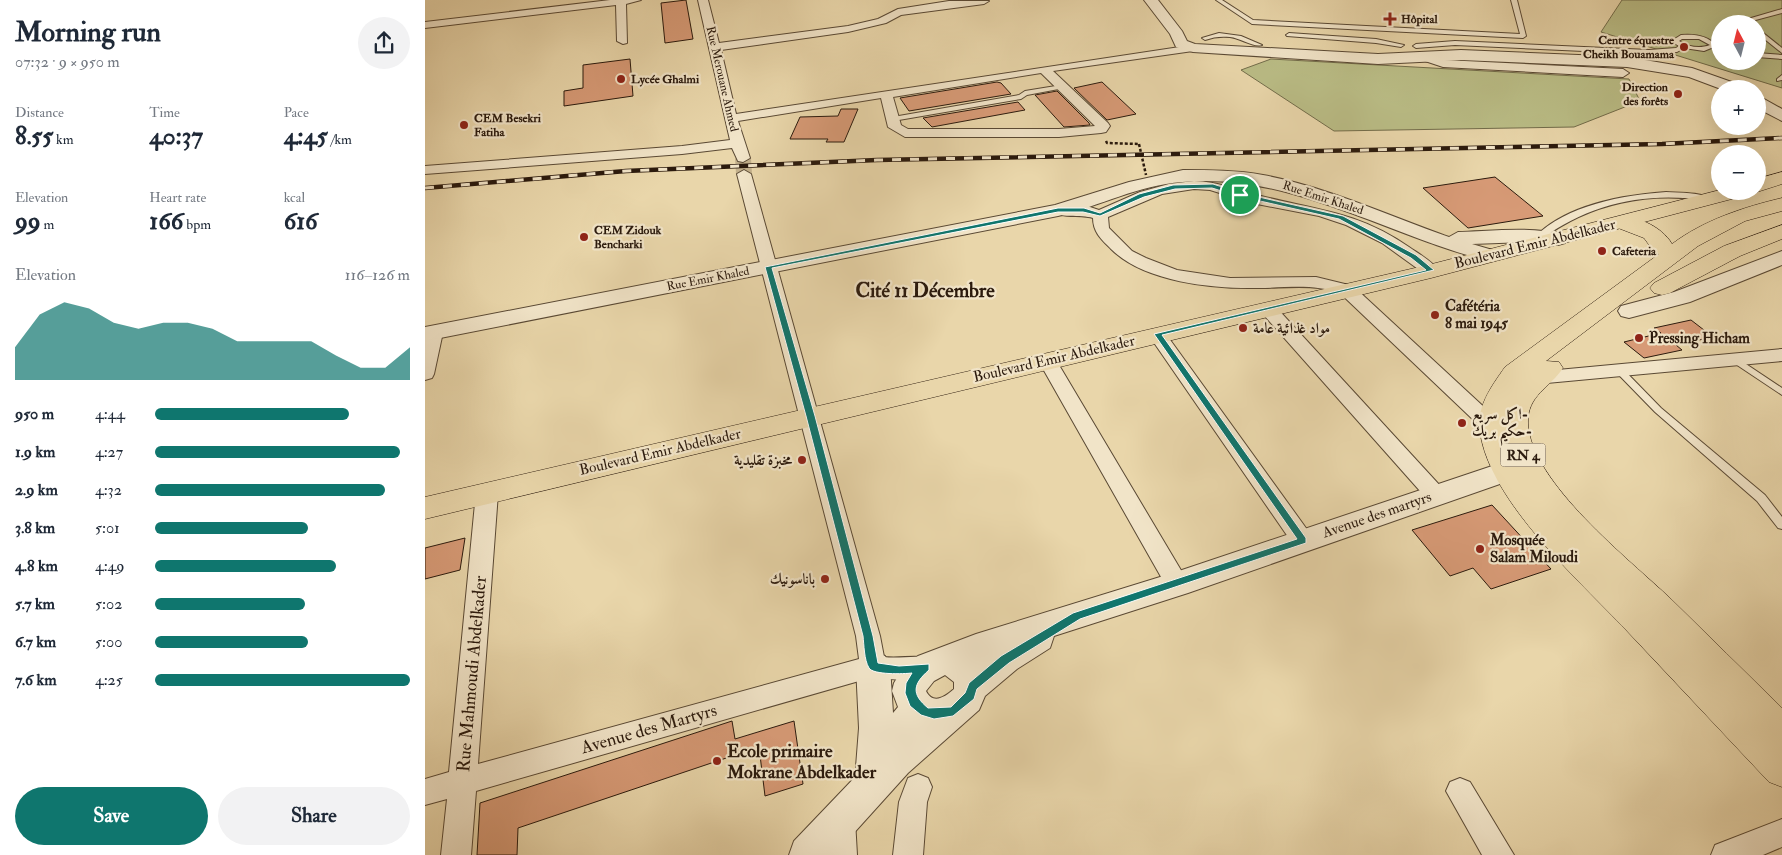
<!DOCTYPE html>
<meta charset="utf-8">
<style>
body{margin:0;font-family:"IM FELL Double Pica",Amiri,serif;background:#f2f2f3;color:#1f2937;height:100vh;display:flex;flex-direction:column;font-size:19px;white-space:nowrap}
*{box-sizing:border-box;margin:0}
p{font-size:16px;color:#747a83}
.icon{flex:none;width:28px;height:28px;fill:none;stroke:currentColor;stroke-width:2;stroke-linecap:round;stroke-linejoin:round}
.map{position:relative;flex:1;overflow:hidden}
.details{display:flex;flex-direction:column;background:#fff;width:425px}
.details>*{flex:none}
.needle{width:32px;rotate:353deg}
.tools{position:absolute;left:1286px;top:15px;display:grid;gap:10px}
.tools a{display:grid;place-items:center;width:55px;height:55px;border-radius:50%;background:#fff;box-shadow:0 5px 20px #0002;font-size:25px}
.pin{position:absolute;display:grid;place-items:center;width:42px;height:42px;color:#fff;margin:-21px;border:2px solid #fff;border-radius:50%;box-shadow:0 1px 5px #0007}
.round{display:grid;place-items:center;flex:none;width:52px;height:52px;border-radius:26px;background:#f2f2f3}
.overview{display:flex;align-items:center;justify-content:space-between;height:85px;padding:0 15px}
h1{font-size:28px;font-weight:700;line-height:38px}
.metrics{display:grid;grid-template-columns:repeat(3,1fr);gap:8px;height:85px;padding:5px 15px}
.metrics div{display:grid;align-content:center}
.metrics b{font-size:25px;font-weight:700}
.metrics small{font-size:14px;font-weight:400}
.metrics p{font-size:14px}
.chart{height:140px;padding:10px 15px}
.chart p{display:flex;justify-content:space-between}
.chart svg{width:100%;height:90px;margin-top:5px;fill:#0f766e;opacity:.7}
.action{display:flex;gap:10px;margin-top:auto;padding:10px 15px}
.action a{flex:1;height:58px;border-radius:30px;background:#0f766e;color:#fff;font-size:20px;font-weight:700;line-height:58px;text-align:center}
.action a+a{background:#f2f2f3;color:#1f2937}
ul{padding:0 15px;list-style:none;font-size:16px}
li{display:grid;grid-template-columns:80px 60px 1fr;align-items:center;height:38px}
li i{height:12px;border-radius:6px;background:#0f766e}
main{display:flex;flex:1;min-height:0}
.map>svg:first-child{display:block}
</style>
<main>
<section class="details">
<div class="overview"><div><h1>Morning run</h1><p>07:32 · 9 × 950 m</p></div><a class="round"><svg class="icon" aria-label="share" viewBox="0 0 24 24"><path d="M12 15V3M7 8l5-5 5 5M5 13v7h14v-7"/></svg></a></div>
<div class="metrics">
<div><p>Distance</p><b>8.55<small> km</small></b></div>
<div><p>Time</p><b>40:37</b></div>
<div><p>Pace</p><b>4:45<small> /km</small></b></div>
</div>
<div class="metrics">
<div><p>Elevation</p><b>99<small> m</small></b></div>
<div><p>Heart rate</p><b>166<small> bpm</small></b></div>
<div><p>kcal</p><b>616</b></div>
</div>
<div class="chart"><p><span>Elevation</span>116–126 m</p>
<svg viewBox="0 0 160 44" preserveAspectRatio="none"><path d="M0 44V28L10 12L20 6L30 9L40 16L50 19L60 16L70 16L80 19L90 25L100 25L110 25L120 25L130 32L140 38L150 38L160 28V44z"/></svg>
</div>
<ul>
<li><b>950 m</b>4:44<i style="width:76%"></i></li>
<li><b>1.9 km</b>4:27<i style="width:96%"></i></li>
<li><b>2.9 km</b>4:32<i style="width:90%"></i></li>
<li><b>3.8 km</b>5:01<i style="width:60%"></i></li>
<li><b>4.8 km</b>4:49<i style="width:71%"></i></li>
<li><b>5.7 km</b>5:02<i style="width:59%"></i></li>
<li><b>6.7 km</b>5:00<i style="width:60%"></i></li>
<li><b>7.6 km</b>4:25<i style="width:100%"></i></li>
</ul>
<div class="action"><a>Save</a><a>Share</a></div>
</section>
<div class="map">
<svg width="1357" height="855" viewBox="0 0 1357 855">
<rect width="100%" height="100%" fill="#e9d6aa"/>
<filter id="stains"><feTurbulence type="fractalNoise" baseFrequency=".004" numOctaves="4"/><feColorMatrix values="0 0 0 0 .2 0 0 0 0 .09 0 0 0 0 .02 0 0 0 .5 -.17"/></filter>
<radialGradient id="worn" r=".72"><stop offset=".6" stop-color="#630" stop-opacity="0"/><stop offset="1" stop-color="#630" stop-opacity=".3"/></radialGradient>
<path fill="#babd86" stroke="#726c4a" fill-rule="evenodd" d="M1197,0H1357V88L1176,32ZM1295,24H1332V61H1295Z
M846,59L1204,79L1215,101L1149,127L909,131L816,70Z"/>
<path fill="#d79a76" stroke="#2b1a0d" d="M261,0L268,39L240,43L236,3Z
M205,59L208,96L139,106V91L158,88V65Z
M572,82L576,83L586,94L484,111L475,98Z
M677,82L711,114L682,120L649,88Z
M632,91L664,123L665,125L639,127L610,95Z
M593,102L600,110L507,127L498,118Z
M416,109H433L419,142H401L403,139H365L375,117L413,116Z
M1070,177L1118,216L1043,228L998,188Z
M1266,320L1288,337L1251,345L1257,350L1219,358L1199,342L1236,333L1229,328Z
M1067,505L1126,569L1066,589L1048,568L1025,576L987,530Z
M40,538L35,570L0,579V548Z
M307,721L310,739L369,721L378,784L340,796L334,747L93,828L92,855H52L55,803Z"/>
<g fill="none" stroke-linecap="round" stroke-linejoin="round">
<path stroke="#c3b08b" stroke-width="16" stroke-dasharray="16 8" stroke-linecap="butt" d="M318,158L319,174"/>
<g stroke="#5a4934" stroke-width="2">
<path id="service" d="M791,0H797L828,20L1095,34L1086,0H1092L1101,36L1098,38L827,24Z
M1357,9V13L1323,22L1326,24H1319L1316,21Z
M1332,28L1357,48V53L1332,33Z
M794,33L816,36L837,45C829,48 815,38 805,37C796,36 788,37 780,40L777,38Z
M864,33L951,39L979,45L976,47L951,43L862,36L861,35Z
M1256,35C1269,34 1283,35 1291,46L1279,51L1259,48L1252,52L1224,54L1030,45L991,48L988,46L991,44L1030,41L1224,50L1251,48L1254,46L1249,43L1248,40ZM1257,39H1274L1285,45C1274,49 1264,47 1254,41Z
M1332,53L1357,55V59L1332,57Z
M1357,75V80L1352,81V79Z
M637,85L640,87L639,88L602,95L596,99L468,121L465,119L468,117L594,95L600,91Z
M1241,192C1255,193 1275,192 1287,199L1283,201C1224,191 1165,203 1117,239H1114L1110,237C1141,205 1199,195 1241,192Z
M1309,356L1357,388V395L1306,361L1304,359L1306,357Z
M1194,367L1197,368L1236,408L1340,495L1357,517V529L1353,528L1332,501L1230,412L1191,372L1189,370Z"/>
</g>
<g stroke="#5a4934" stroke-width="2">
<path id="minor" d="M185,0H216L201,4L202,43L198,44L192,41L191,5L0,28V22Z
M273,0H283L294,43L423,26L453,19L473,9L524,1H564L559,4L476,15L461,23L423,32L296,50L311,114L768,45L774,48L768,51L628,71L683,123L685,126L681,132L676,133L634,137H480L463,127L456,98L313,121L325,158L318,162L313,161L307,148L257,154L0,174V166L257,146L305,140ZM616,73L670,126L634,129H483L476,125L468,97Z
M998,54L1019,60L1198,69L1204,73L1198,77L1018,67L994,59V55Z
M319,170L326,174L455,636L459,657C476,659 493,654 509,659L513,667L509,675C488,682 469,680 448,677L51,791L46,855H16L22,799L0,805V779L24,772L51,493L54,488L62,485L70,488L73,493L53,764L434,659L431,636L312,174Z
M769,181C793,181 813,191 836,196C893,210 934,212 984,247C994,254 1007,261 1014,271L1012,274H1000L957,243L921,225L894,216L827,203L785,190L769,189L737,194L683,217L684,228L707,251L721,258L752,270L805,278L891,277L928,286L1073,420L1076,425L1073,430L1066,432L1059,430L916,294C889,283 862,288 833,288C788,289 719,282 686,249C676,239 668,232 668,218C656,214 633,219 625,210L633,205H659L674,210L715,192L744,184Z
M843,304L849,305L1019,490L1022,495L1019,500L1011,503L1003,500L837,313L834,309L837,305Z
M9,327L15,328L18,332L9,374L7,378L0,380V332L3,328Z
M732,329L738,330L886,535L889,541L886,547L878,550L870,547L723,334L726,330Z
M1357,349V361L1111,384L1104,382L1102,378L1104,374L1111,372Z
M622,354L629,356L631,360L760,577L764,584L760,591L752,593L744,591L613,360L615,356Z
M493,774L503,778L507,787L502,802L498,855H468L474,802L483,778Z
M1035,778L1045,782L1089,855H1057L1021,791L1025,782Z
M416,806L426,810L430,820L432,855H402V820L406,810Z
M1357,819V847L1338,855H1286L1290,845Z"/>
</g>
<g stroke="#5a4934" stroke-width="2">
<path id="tertiary" d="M719,0H733L757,31L762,41L770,44L953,54L1036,50L1202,57L1267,68L1318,86L1320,89H1296L1264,77L1202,67L1036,60L953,64L768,52L751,47L745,34Z
M1332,95L1357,109V121L1332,108Z
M758,170C785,170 812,170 838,175C902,187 962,215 1024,237L1033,232C1068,231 1106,226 1140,235L1143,239L1140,243L1133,245L1101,242L1047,244L1071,251L1075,255L1071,259L1064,261C962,236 866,172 757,182C714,185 675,206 633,216L0,341V327L630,205L704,182Z
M1357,251V265L1265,302L1204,318L1196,316L1193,311L1196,306L1249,292Z
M1082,461L1092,464L1096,471L1092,478L763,593L629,636L625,648L592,669L560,696L554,710L483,773L409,855H364L369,841L434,773L431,767L434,728L431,666L436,656L448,652L460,656L465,666L468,713L473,707L467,691L469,683L479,666L493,656L551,634L748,573ZM520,675L529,682V689C520,697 508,705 501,691L509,681Z"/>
</g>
<g stroke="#2b1a0d" stroke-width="1">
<path id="primary" d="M1357,172V184L1332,192L1329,191H1332V179Z
M1295,190L1325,191L1322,195L1006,278L0,519V497L1003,265Z"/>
</g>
<g stroke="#2b1a0d" stroke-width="1">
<path id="trunk" d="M1357,198V211L1320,221L1273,246L1121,361L1134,362L1138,368C1125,388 1102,395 1103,423C1105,482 1205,560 1246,599C1283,635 1320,672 1357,708V787L1344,782C1296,731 1249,681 1201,630C1154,580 1065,502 1055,432C1051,407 1066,387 1080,367L1234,254L1230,253L1219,238L1188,226L1184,222L1188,218C1208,213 1237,226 1247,244C1279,220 1319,207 1357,198Z
M1357,225V239L1315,256L1245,293L1237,295L1229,293L1225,288L1229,283L1299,246Z"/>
</g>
<path stroke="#2b1a0d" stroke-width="2.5" stroke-dasharray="3 2" stroke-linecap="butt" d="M681,141L682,143L714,144"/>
<use href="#service" fill="#f1e4c8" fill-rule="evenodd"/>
<use href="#minor" fill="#f1e4c8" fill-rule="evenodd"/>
<use href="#tertiary" fill="#f1e4c8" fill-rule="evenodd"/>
<use href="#primary" fill="#e9d6aa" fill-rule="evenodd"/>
<use href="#trunk" fill="#e9d6aa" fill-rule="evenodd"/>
<g stroke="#2b1a0d" stroke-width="4">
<path id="rail-far1" d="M1354,138H1357"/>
</g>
<g stroke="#2b1a0d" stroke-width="4.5">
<path id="rail" d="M0,188L201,171L452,160L1237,144L1357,138"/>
</g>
<use href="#rail-far1" stroke="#f1e4c8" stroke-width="2.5" stroke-dasharray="7" stroke-linecap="butt"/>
<use href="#rail" stroke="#f1e4c8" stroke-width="3" stroke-dasharray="9" stroke-linecap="butt"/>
<path stroke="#2b1a0d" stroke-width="2.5" stroke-dasharray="3 2" stroke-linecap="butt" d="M714,144L721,175"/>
</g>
<path fill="#0f766e" stroke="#fff" fill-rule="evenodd" d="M788,184L816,193L918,216L991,255L1009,270L737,335L881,538V543L655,619L584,663L552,689L549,699L528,716L509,719L496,715L485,706L480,693L481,683L487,673C479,674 448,675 444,668C439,660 439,644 438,636L381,416L340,267L633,208H659L675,213L714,194L748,185ZM787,188L813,196L914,219L986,258L1001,270L729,334L872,539L648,613L576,656L544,683L540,693L526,707L503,708C486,694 488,684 504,670V664L474,666L453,663L448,636L390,416L347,268L633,212H658L675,216L719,197L750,189Z"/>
<g fill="#8f2418" stroke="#f1e4c8" stroke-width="2">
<path d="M962.5 11.5h5v5h5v5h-5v5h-5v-5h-5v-5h5z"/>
<circle cx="1259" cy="47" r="5"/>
<circle cx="196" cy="79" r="5"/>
<circle cx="1253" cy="94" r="5"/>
<circle cx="39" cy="125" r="5"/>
<circle cx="159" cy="237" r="5"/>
<circle cx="1177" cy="251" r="5"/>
<circle cx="1010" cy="315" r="5"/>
<circle cx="818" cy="328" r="5"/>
<circle cx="1214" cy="338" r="5"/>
<circle cx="1037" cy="423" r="5"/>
<circle cx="377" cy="460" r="5"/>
<circle cx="1055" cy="549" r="5"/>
<circle cx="400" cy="579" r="5"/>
<circle cx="292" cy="761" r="5"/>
</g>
<g text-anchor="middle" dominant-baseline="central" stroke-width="4.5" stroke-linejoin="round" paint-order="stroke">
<g font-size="12" font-weight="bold" fill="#2b1a0d" stroke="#f1e4c8" text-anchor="start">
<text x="976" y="19">Hôpital</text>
<text x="1249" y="40" text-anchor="end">Centre équestre<tspan x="1249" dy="14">Cheikh Bouamama</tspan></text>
<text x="206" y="79">Lycée Ghalmi</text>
<text x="1243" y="87" text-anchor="end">Direction<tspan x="1243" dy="14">des forêts</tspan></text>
<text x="49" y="118">CEM Besekri<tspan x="49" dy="14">Fatiha</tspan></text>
<text x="169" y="230">CEM Zidouk<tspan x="169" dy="14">Bencharki</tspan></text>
<text x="1187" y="251">Cafeteria</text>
</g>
<g font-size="12" fill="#2b1a0d" stroke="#f1e4c8">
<text transform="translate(297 79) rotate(77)">Rue Merouane Ahmed</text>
<text transform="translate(898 198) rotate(18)">Rue Emir Khaled</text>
<text transform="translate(283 279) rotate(-11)">Rue Emir Khaled</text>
</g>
<rect fill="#f1e4c8" stroke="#665745" stroke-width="1" x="1075.5" y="443.5" width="45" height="23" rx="4"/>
<g font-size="14" font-weight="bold" fill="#2b1a0d">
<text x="1098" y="455">RN 4</text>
</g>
<g font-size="15" fill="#2b1a0d" stroke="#f1e4c8">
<text transform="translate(1110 244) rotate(-14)">Boulevard Emir Abdelkader</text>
<text transform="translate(629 359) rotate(-13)">Boulevard Emir Abdelkader</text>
<text transform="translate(235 452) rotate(-13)">Boulevard Emir Abdelkader</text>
<text transform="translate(952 515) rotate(-19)">Avenue des martyrs</text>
</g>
<g font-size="15" font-weight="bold" fill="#2b1a0d" stroke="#f1e4c8" text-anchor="start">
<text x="1020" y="306">Cafétéria<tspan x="1020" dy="17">8 mai 1945</tspan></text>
<text x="828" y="328">مواد غذائية عامة</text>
<text x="1224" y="338">Pressing Hicham</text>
<text x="1047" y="414">اكل سريع-<tspan x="1047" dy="17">حكيم بريك-</tspan></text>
<text x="367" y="460" text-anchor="end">مخبزة تقليدية</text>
<text x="1065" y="540">Mosquée<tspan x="1065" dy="17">Salam Miloudi</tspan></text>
<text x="390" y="579" text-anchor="end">باناسونيك</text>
</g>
<g font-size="18" fill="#2b1a0d" stroke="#f1e4c8">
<text transform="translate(47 674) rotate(-85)">Rue Mahmoudi Abdelkader</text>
<text transform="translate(224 729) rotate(-16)">Avenue des Martyrs</text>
</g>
<g font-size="18" font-weight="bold" fill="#2b1a0d" stroke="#f1e4c8" text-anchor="start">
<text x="302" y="751">Ecole primaire<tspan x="302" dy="21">Mokrane Abdelkader</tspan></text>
</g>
<g font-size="20" font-weight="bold" fill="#2b1a0d" stroke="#f1e4c8">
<text x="500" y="290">Cité 11 Décembre</text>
</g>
</g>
<rect width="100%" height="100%" filter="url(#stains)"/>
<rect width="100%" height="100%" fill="url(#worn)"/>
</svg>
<div class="tools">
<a><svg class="needle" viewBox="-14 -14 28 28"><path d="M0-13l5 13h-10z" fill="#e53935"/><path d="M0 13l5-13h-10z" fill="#747a83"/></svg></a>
<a>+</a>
<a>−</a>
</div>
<div class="pin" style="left:815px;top:195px;background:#1e9e55"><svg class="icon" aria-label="arrive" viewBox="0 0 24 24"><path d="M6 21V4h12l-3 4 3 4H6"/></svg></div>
</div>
</main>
